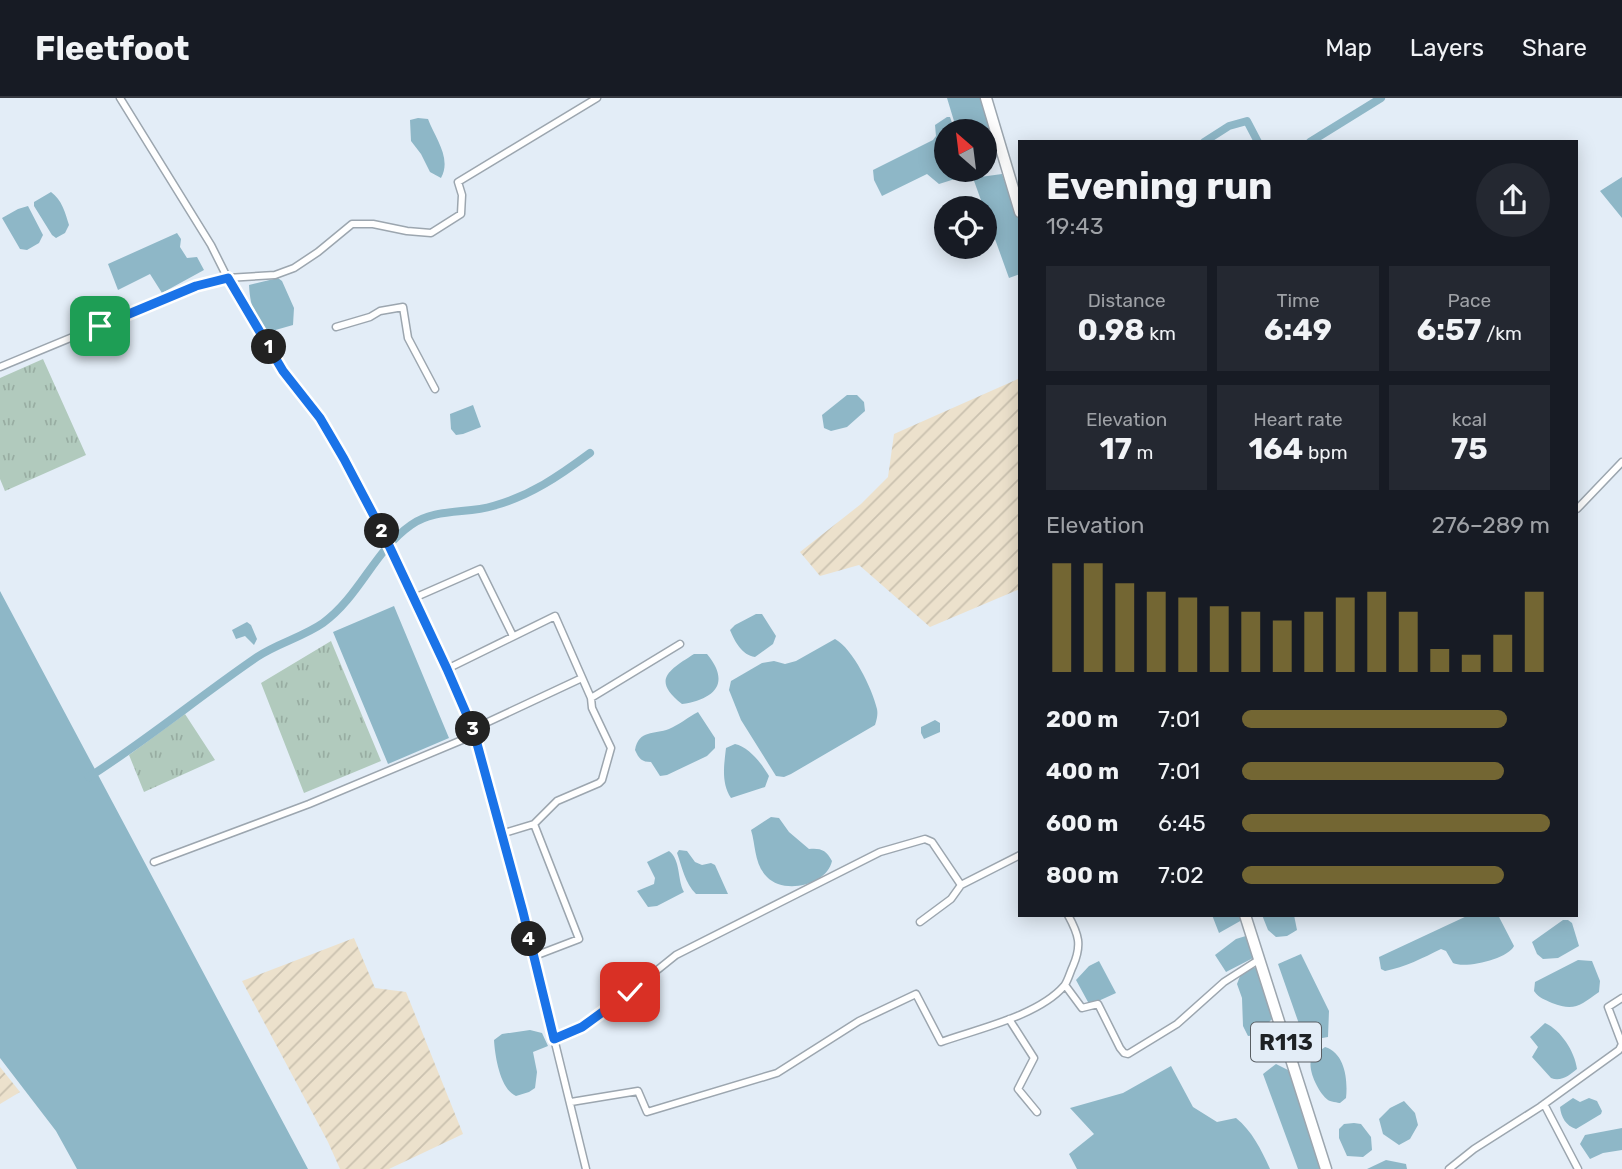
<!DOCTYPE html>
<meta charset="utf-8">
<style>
body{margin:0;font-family:Rubik,sans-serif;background:#242831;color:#f1f3f6;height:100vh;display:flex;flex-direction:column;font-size:26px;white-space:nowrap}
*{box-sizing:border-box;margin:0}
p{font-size:23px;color:#9ea1a6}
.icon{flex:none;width:38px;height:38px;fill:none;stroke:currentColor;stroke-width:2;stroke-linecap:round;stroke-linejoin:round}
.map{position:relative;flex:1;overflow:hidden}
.drawer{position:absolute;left:1018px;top:42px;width:560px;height:777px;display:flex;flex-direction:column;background:#171b24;border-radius:0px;box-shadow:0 4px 18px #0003}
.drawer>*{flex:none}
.needle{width:46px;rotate:332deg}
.tools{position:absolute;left:934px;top:21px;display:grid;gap:14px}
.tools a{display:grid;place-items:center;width:63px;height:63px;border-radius:50%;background:#171b24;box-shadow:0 4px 18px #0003;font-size:35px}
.pin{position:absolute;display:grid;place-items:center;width:60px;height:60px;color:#fff;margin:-30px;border-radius:14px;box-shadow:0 4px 10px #0006}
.km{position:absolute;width:35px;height:35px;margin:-18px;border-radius:50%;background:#222;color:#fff;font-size:19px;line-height:35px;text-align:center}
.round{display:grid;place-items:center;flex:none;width:74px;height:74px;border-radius:37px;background:#242831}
.headline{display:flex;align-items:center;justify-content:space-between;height:119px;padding:0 28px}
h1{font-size:38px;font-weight:700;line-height:52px}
.metrics{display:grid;grid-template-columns:repeat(3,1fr);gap:10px;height:119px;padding:7px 28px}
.metrics div{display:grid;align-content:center;border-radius:0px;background:#242831;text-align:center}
.metrics b{font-size:30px;font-weight:700}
.metrics small{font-size:19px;font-weight:400}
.metrics p{font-size:19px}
.chart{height:196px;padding:14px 28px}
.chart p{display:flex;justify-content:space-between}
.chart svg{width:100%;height:126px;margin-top:7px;stroke:#736633;stroke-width:6}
ul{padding:0 28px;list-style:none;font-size:23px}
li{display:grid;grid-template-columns:112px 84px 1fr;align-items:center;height:52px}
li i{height:18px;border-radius:9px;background:#736633}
header{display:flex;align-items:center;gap:42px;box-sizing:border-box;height:98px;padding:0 35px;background:#171b24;border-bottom:2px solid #363941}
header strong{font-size:33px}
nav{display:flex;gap:38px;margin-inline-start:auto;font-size:24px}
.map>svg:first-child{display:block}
</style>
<header>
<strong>Fleetfoot</strong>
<nav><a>Map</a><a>Layers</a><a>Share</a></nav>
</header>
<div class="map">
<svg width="1622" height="1071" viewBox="0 0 1622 1071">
<defs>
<pattern id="industrial-furrows" width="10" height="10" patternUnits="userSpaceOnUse" patternTransform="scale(1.75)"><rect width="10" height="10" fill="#ece1cc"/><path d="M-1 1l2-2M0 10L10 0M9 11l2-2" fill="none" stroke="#cac1af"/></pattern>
<pattern id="park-tufts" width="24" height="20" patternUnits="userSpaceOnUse" patternTransform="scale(1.75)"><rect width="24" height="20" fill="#b1cabd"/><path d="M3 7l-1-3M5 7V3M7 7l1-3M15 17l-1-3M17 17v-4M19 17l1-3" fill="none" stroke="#98ada2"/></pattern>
</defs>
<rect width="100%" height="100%" fill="#e3edf7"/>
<path fill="url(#industrial-furrows)" d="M1020,280V491L930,529L859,467L820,478L800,454L861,406L888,379L894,336Z
M354,840L375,890L406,894L463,1036L389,1071H340L328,1044L242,883Z
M0,969L20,994L0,1006Z"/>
<path fill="url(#park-tufts)" d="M43,261L86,357L5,393L0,381V280Z
M331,543L381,663L304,695L261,585Z
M185,616L215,662L144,694L129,657Z"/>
<path fill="#8eb7c7" d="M947,0H982L999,53L985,59V33H957Z
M947,19H950L955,33H947V72H963L958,80L939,86L927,76L882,98L874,82L873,72L933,42L936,38L935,27Z
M418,20L428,21C435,40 452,60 441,80L430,74L421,56L411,43L410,22Z
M1002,76L1020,124V176L1009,180L973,80Z
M1622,79V120L1600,93Z
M51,94C62,102 65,114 69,127L65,135L56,140L52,137L34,108V104Z
M28,108L43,137L39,145L27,152L20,151L2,120L18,111Z
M177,135L181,141L180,149L187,160L197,159L204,172L162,195L150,176L118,192L108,166Z
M278,180L282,183L294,210L293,227L265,235C254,219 250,206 249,187Z
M847,297H857L864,304L865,313L847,329L831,333L824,330L822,317Z
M473,307L481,329L463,336L456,337L451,331L450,316Z
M0,493L308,1071H77L56,1033L0,960Z
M394,508L449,640L388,666L333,534Z
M756,516H762L776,538L773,546L755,559C742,557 735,544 730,532L735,527Z
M247,524L251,527L257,541L254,547L245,538L236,541L232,532Z
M835,541C853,551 872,590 877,611C878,616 877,621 875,627L791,676L784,679L776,678L741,622L729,592L731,583L762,565L774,563L785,566L796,563Z
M694,556H707C731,585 715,601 682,606C651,582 669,572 694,556Z
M698,614L715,640V650L707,658L667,677L660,678L651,664C642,664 639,661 635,652C639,631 654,637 669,631C679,627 688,619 698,614Z
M935,622L940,625V634L924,641L921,635V629Z
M735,646C749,649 762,666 769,678L765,689L731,700C721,685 724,667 726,650Z
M771,719L779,720L789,734L809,751C821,750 826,752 832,763C827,787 784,797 767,779C754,766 756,748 751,732Z
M679,752L687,753L695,764L702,767L711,765L715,767L728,796H696C685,785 682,769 677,755Z
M669,753C681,762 677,781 684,794L657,808L648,809L637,793L654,786L655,780L647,764Z
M1212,817H1240L1242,822L1219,835Z
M1262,817H1294L1297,832L1287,838L1276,839L1268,832Z
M1469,817H1498L1514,848C1508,861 1465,871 1453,865L1446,853L1441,851C1423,860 1405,869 1385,873L1381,871L1379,859Z
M1563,822H1568L1572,825L1579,848L1558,860L1543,861L1537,856L1532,844Z
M1249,837L1255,859L1226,874L1215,857L1236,841Z
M1301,856L1329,913L1328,939L1305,943L1278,866Z
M1578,862L1592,863L1600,883L1599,894C1580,907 1575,914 1552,905C1544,901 1540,901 1534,893L1535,884Z
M1099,863L1116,895L1094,905L1088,904L1076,882L1089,868Z
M1252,870H1257L1274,919L1257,937L1248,938L1243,928L1242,900L1237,886L1240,878Z
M1545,925C1561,932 1575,954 1577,971C1570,977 1561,984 1551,980L1532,959L1538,949L1530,939Z
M530,932L542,935L548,948L533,954L537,974L535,990L529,994L516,998C500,991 495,958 494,942L502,936Z
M1325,949C1345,955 1348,982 1346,1000L1340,1005C1339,1005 1329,1003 1328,1002C1319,996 1306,970 1312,960C1315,955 1321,952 1325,949Z
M1276,966L1292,974L1324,1071H1298L1263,976Z
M1171,968L1193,1009L1217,1024L1236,1020C1252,1033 1261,1051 1270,1071H1077L1069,1056L1094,1036L1070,1010L1123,995Z
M1573,1000L1580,1004L1589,1000L1597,1003L1602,1013L1601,1016L1576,1031C1566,1028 1561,1019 1560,1009Z
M1404,1003L1415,1015L1418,1027L1410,1041L1399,1047L1383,1036L1379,1021L1390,1010Z
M1354,1025L1361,1026L1371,1039L1372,1052L1363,1059L1347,1058L1339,1040V1031L1344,1026Z
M1622,1030V1052L1603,1055L1590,1061L1580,1046L1585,1037Z
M1386,1062L1406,1066L1407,1071H1367Z"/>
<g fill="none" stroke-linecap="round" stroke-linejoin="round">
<path stroke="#8eb7c7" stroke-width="8" d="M1204,44L1229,28L1247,23L1258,44
M1310,44L1381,0
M89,679C147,642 200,598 257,559C278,545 303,539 323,525C360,498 374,453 411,427C435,410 467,416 493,408C530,398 559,378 590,355"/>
<g stroke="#9ca6af" stroke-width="9">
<path id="street" d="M120,0L211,147L231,187L283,273L319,320L344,361L384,437L447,571L474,637L523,814L586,1071
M336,229L370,219L380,213L403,209L408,240L435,291
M0,269L196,188L227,180L275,177L294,170L318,154L352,126H373L407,133L431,135L461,116L462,97L458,84L597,0
M1577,411L1622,364
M414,500L480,471L513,538
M447,571L555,518L591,600L680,546
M473,631L582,580
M501,736L534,726L557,703L599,685L602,682L611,650L592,610L591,600
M154,764L309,706L474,637
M920,824L951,801L961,787
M532,859L579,841L534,726
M1065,887L1082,910L1098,906L1120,950L1124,955L1128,956L1177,926L1224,884L1260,861
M1009,921L1034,960L1018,991L1037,1014
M554,941L582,929L630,894L676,857L880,754L925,741L932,744L961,787L1020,757
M571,1004L638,993L647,1014L777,975L859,923L916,896L941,944C977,931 1038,918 1064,888C1068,883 1070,874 1073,868C1082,847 1079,837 1068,817
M1544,1006L1578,1071
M1449,1071L1474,1051L1540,1009L1619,952L1622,946L1608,909L1622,900"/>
</g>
<g stroke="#9ca6af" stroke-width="13">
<path id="primary" d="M986,0L1020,114
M1245,817L1326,1071"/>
</g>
<use href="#street" stroke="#fff" stroke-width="6"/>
<use href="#primary" stroke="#fff" stroke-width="10"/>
</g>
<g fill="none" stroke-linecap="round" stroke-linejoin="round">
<g stroke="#fff" stroke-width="14">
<path id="route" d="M100,228L196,188L228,180L283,273L320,320L344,361L384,437L447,571L473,631L523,814L554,941L582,929L630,894"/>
</g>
<use href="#route" stroke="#1a73e8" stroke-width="9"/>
</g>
<g text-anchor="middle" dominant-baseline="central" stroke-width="6" stroke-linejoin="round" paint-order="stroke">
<rect fill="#e3edf7" stroke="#595f64" stroke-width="2" x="1251" y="924.5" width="70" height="39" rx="5"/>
<g font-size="23" font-weight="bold" fill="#1e2225">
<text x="1286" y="944">R113</text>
</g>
</g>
</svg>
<div class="tools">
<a><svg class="needle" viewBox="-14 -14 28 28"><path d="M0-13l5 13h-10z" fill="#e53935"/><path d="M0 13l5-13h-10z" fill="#9ea1a6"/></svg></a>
<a><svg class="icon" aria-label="locate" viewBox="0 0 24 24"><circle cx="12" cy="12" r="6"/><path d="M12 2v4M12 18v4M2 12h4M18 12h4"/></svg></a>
</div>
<div class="pin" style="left:100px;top:228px;background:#1e9e55"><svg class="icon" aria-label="arrive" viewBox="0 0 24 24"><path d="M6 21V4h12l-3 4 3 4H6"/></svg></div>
<div class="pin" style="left:630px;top:894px;background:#d93025"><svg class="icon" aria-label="check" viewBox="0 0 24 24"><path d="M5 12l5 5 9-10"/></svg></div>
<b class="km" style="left:269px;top:249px">1</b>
<b class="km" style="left:382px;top:433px">2</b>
<b class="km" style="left:473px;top:631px">3</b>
<b class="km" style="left:529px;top:841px">4</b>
<section class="drawer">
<div class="headline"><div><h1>Evening run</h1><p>19:43</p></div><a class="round"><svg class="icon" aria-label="share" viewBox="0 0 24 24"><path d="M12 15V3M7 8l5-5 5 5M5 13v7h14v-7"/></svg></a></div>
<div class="metrics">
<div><p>Distance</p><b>0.98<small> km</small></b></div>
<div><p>Time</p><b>6:49</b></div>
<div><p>Pace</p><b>6:57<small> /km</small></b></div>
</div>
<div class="metrics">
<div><p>Elevation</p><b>17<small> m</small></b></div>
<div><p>Heart rate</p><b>164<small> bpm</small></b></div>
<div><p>kcal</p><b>75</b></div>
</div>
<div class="chart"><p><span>Elevation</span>276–289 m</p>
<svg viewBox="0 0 160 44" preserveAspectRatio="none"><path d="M5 44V6M15 44V6M25 44V13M35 44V16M45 44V18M55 44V21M65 44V23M75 44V26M85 44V23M95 44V18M105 44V16M115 44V23M125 44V36M135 44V38M145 44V31M155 44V16"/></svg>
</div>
<ul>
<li><b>200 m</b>7:01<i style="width:86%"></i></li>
<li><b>400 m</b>7:01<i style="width:85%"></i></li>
<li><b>600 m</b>6:45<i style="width:100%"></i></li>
<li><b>800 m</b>7:02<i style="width:85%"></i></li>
</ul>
</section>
</div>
